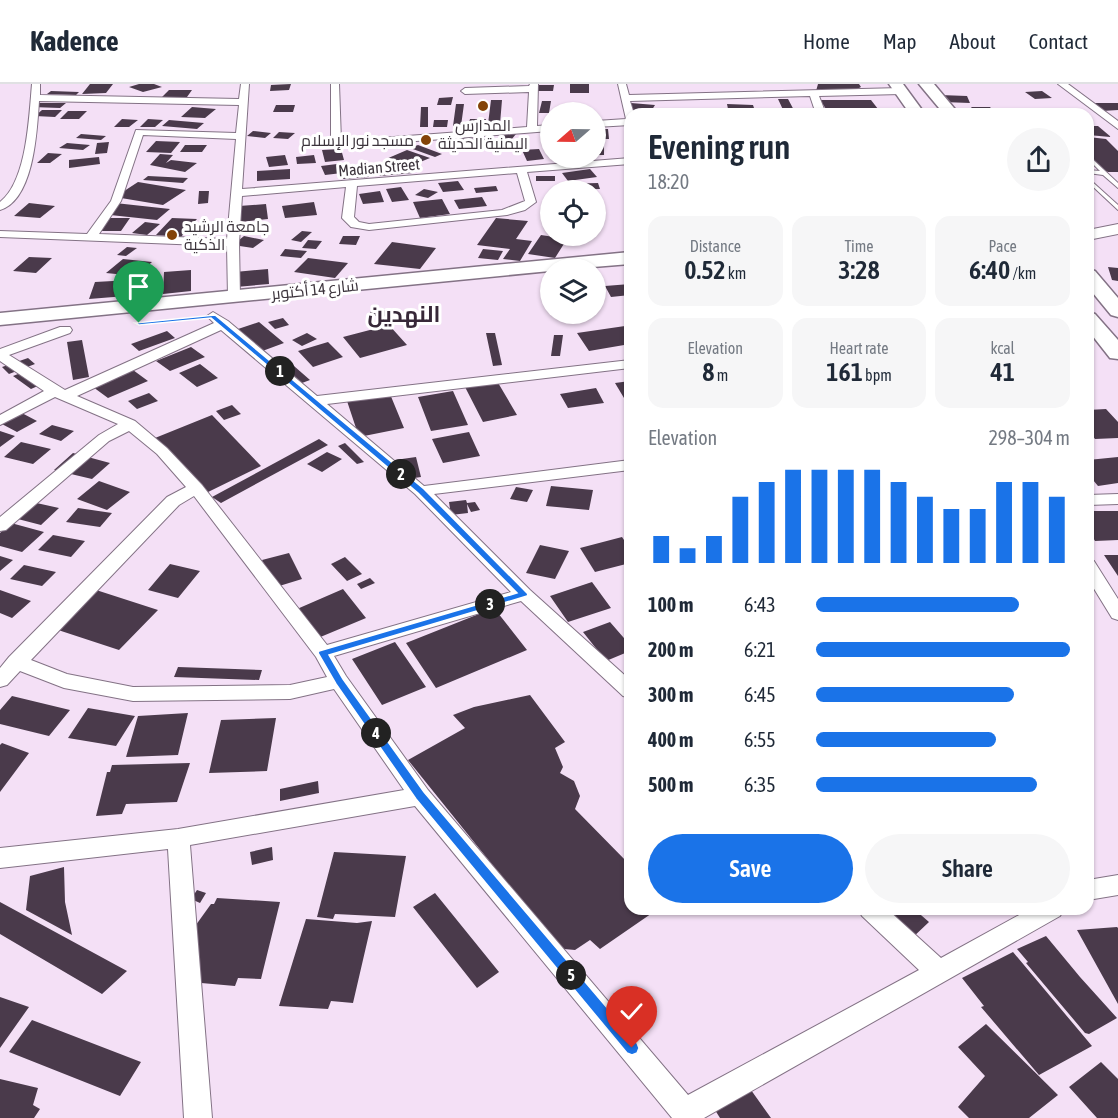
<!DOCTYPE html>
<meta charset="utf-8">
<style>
body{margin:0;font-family:"Asap Condensed",Cairo,sans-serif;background:#f6f6f7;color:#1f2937;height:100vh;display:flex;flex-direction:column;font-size:22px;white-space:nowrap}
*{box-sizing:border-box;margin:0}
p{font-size:20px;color:#747a83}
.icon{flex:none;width:33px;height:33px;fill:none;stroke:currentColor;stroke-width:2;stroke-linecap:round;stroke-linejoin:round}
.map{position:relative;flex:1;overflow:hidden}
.side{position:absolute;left:624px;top:24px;width:470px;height:807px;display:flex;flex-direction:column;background:#fff;border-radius:18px;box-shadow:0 2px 4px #0004}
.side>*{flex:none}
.needle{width:39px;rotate:250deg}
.buttons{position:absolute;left:540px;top:18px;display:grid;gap:12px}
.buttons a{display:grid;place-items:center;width:66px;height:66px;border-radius:50%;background:#fff;box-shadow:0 2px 4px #0004;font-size:30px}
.pin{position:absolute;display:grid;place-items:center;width:51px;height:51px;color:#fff;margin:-62px -26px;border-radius:50% 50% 50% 0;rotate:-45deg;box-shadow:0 0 6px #0007}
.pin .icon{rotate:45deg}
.km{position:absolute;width:30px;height:30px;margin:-15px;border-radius:50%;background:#222;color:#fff;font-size:16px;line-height:30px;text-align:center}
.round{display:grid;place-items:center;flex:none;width:63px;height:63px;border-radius:32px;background:#f6f6f7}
.summary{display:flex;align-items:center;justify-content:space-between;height:102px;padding:0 24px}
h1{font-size:33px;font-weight:600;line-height:45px}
.stats{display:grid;grid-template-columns:repeat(3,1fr);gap:9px;height:102px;padding:6px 24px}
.stats div{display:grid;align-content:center;border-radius:15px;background:#f6f6f7;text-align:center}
.stats b{font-size:26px;font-weight:600}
.stats small{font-size:16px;font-weight:400}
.stats p{font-size:16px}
.chart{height:168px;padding:12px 24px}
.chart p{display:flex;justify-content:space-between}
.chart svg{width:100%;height:108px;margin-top:6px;stroke:#1a73e8;stroke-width:6}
.primary-button{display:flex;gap:12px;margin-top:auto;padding:12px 24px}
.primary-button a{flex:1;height:69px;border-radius:36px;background:#1a73e8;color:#fff;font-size:24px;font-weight:600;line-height:69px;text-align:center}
.primary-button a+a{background:#f6f6f7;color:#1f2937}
ul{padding:0 24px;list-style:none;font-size:20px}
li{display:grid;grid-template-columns:96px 72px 1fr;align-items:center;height:45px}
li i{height:15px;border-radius:8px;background:#1a73e8}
header{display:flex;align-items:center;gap:36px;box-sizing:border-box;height:84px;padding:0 30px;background:#fff;border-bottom:2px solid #e0e1e3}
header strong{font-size:28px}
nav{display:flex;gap:33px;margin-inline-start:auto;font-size:21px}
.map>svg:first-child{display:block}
</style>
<header>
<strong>Kadence</strong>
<nav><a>Home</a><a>Map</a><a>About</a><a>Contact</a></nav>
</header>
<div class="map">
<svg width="1118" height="1034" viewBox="0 0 1118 1034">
<rect width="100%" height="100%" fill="#f4e0f6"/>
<path fill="#4a3a4b" d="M90,0H113L106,9L82,10Z
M139,0H154L162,3L143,8L129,3Z
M291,0L289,6L270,7L271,1Z
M570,0H589V9H570Z
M818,0H859L861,3L855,6L816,7Z
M537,1H554L553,7H536Z
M169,6H192L187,13H162Z
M51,7L79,8L76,11L47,10Z
M1042,7L1052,14L1035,15L1025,8Z
M940,11L967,12L970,19L943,18Z
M453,13L451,21H437L439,14Z
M778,15H788L796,30H785Z
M491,16H502L500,40H488Z
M820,16H871L878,25H826Z
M542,17H551L549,29H539Z
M38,19H66L60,24L32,23Z
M631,19L655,21L650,29L626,27Z
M1093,19H1118V26L1102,27Z
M456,20H464L461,42H453Z
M727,20L753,21L756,30H729Z
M276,21H295L293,28H273Z
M192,23L216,25L205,34L181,33Z
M421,23H428V43H420Z
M566,23L587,25L585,28H562Z
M971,23H990L995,29H976Z
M42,26H62L55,33L35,32Z
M1046,26H1068L1072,30H1050Z
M68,27H87L79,35H60Z
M122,35L138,36L129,43H114Z
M148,35L163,36L155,43H140Z
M470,35H486L484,43H468Z
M169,36L204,39L197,45L162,42Z
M434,36H448L447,43H433Z
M1088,42H1098L1111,53L1088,51Z
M596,45H608L609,55H596Z
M253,47L271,49L265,54L247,52Z
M279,48L295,49L288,55L273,54Z
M506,49L516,50L507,61L497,60Z
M81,50L106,52L101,56L76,54Z
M1088,53L1106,55L1118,67V88H1108L1101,85L1088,71Z
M454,54L488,55L487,59L452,57Z
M156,57L180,58L171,69L146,68Z
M109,58L107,69L95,70L97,59Z
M67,59L90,61L83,66L59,64Z
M596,60H604V71H596Z
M185,61H207L202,68H180Z
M418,61L442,70L435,73L410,64Z
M341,65L344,76L325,78L322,66Z
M539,65L544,75L527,77L522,66Z
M407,66L430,74L408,83L386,75Z
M48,69L62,70L50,79H37Z
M160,70L173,71L166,79L171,76L197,79L185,88L150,81Z
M285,71L288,81L269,83L266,73Z
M314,71L316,79L297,80L296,73Z
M99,73L100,80L69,84V76Z
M337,80L342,89L325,91L321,82Z
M367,81L369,93L343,95L341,83Z
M411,84L413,89L380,92L378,87Z
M290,85V95L257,97V87Z
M590,85L597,93L568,97L562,89Z
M148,92L188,94L183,99L143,96Z
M536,92H555V97H536Z
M458,97L464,106L443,108L438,99Z
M138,98L186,106L163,121L115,113Z
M598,99L600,105L563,106L562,100Z
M496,102L498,107L476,109L474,104Z
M401,103L409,116L392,118L386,105Z
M424,105L438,108L428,114L415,111Z
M199,107H209L208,119L198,120Z
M380,107L384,118L363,120L359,110Z
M482,113L487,122L459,125L454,116Z
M442,115L450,130L420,134L413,118Z
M314,118L317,131L285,134L282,122Z
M29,119L55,122L40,134L14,132Z
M115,119L170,125L157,136L101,130Z
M266,120L268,135L241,138L239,122Z
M103,134H130L121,147H94Z
M172,134L197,135L181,153L156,151Z
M496,134L528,137L516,155L532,157L520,177L503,175L510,165L477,161Z
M145,138L160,140L147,151L132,149Z
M302,147L312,148L301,158L291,156Z
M541,151L567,155L555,174L528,170Z
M244,152L264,156L253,164L233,161Z
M343,152H360L356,161L339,160Z
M308,156L322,157L316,165L302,164Z
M392,158L436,164L420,185L374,180Z
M127,163L137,164L126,172L117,171Z
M285,165L307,167L301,174L280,172Z
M483,165L503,167L498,176L478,174Z
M29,173L52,174L36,189L13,187Z
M308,174L348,179L335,194L294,188Z
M123,175L152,178L136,192L106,189Z
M1108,183L1118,184V197L1112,196Z
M268,185L269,200L236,203L235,188Z
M191,186V207L163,210L164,188Z
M158,188V199L140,201L141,190Z
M131,196L126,212L89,215L95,198Z
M630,200V211L611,213L605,202Z
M373,225L428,232L424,238L368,231Z
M283,234L289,241L275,245L268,238Z
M259,238L284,259L257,269L232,247Z
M389,241L407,261L360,274L343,253Z
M625,242L630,248V260L589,267L577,249Z
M167,247L175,254L139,267L131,260Z
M307,249L317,255L302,262L292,256Z
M486,249H495L502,281L493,282Z
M554,251H563L560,272H551Z
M82,256L89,293L73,296L67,258Z
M328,258L343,273L313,283L298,267Z
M191,263L205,273L170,287L156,277Z
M28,274L35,280L9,290L2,283Z
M200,280L218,294L197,303L179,289Z
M294,282L310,296L302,299L286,285Z
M133,286L148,297L108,314L93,303Z
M23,288L40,301L31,305L13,292Z
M497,297L517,331L483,338L465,303Z
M630,297V313L624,314L615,299Z
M596,304L604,319L568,324L560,310Z
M453,307L468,341L431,347L418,313Z
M149,309L158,317L137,325L128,317Z
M390,310L404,344L359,353L347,317Z
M232,321L241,330L224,336L216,327Z
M1106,325L1118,338V354L1095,355L1088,346V326Z
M18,327L37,337L17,348L0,339Z
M212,331L261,382L204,410L155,354Z
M52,341L74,347L61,357L39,350Z
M0,347L15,352L0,363Z
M469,348L480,372L443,379L432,355Z
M319,355L328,361L221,419L212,413Z
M21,358L51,365L33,380L4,373Z
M345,359L364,378L357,380L338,362Z
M327,368L342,375L322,388L307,380Z
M73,369L110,379L92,395L54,386Z
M416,373L421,393L401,396L395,376Z
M1118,373V399L1098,402L1088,390V376Z
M99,397L130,408L107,426L77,415Z
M551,402L593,406L589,426L546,422Z
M516,403L533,406L527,418L510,415Z
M466,416L467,419L475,418L480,426L471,428L467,420L468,429L451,431L449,418Z
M32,418L59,424L41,441L14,434Z
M78,424L112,429L100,443L66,438Z
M1088,427H1118V456L1095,457L1088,445Z
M11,439L44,448L22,468L0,462V449Z
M53,451L85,457L71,473L38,466Z
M622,453L630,465V479L595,488L580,464Z
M540,461L569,467L555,495L526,489Z
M289,469L302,495L276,503L262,476Z
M1104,471H1118V492Z
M0,472L13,476L0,487Z
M345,473L362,490L347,497L331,480Z
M170,480L200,487L178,514L148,506Z
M24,481L56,488L42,502L10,495Z
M370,494L375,499L361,505L357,500Z
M592,498L611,524L568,538L550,512Z
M93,505L158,526L119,566L52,544Z
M343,505L366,534L318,554L297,525Z
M0,506L31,517L12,534L0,529Z
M494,524L527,566L436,604L406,559Z
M610,538L630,561V567L606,577L583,548Z
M395,558L426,603L382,621L352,575Z
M178,583L262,586L259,596L174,593Z
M530,611L565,658L555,664L563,683L560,689L574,697L580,712L575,725L630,781V825H658L600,865L590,856L575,866L564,865L556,860L408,676L465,644L453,631L474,623Z
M12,612L70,626L49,652L0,640V626Z
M88,624L135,632L116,662L68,654Z
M188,629L178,671L126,673L138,632Z
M276,634L267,687L209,689L221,636Z
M2,659L29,669L0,708V661Z
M190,679L177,718L126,720L122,730L96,732L107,688H110L112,681Z
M318,697L319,709L280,717V705Z
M272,763L273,776L252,781L250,768Z
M334,768L406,772L395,833L335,830L333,835L317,833Z
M64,783L65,818L72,851L26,826L30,792Z
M197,806L206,809L200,819L191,815Z
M435,809L499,888L477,904L413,823Z
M217,814L280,818L261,895L238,894L235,902L190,898L188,852L211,820H214Z
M0,818L127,887L102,910L0,850Z
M873,825H914L929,838L910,856Z
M306,835L357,839L372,837L353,919L331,917L328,925L279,922Z
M1117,843L1118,844V920L1077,846Z
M1046,852L1080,893L1117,934L1089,950L1085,949L1026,879L1028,878L1017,865Z
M1013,868L1092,962L1039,991L981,923L984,922L962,894Z
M0,913L29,923L0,964Z
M32,936L141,978L120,1012L9,968Z
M986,940L1058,1011L1029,1034H969L958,1023L985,992L958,963Z
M1101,978L1118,995V1034H1097L1069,1003Z
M0,995L38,1004L33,1021L40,1025L34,1034H0Z
M751,1006L771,1034H720L715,1026Z"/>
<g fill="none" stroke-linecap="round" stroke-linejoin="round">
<g stroke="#837285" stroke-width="2">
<path id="service" d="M1088,71L1118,99V104L1103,91L1088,89V86L1100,87L1088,75Z
M1088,94L1118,121V126L1088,98Z"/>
</g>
<g stroke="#837285" stroke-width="2">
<path id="minor" d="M32,0H40V11L239,15L241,0H249L242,105L630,74V80L527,88L536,118L525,126L507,131L369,146L351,143L342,134L346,103L242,112L239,159L240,213L234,217L228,213L227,162L0,153V147L87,150L111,117L136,46L236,49L239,21L39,17C37,47 34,116 0,126V118C27,97 29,33 32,0ZM143,51L236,55L227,155L99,150L121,117ZM517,89L525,117L502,126L369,140L359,138L354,133L357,102Z
M331,0H339L341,57L527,43L529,8L465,10L461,7L465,4L529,2L530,0H538L537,42L550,41V47L336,63L331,60Z
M618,0H626L629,11L901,4L905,7L901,10L819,12L826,30H816L810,12L630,17L634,30H630V41L596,43V37L626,35Z
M1058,0H1068L1118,37V45Z
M213,228L228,237L317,312L630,276V284L327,320L424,402L630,376V386L434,410L530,506L630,596V614L623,612L521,517L334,572L346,592L428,706L688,1011L919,886L862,832L858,825H887L941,874L1030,825H1064L1060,832L704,1034H672L415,722L190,761L212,1034H184L168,765L0,784V764L178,745L404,706L334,605L290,615L133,617L64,604L20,587L7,601L0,603V584L9,573L167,413L186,403L157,370L129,347L109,357L6,446L0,447V433L99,351L118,340L55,313L0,341V331L44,307L0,277V265L60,243H70L72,246L70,249L9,271L65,306L214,239L207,232ZM221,246L415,410L511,508L327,561L202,401L167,364L135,337L77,312ZM194,412L316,573L327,593L290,601L133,603L67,590L31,576L179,421Z
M1118,410V420L1088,421V411Z
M1088,475L1094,477L1118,515V536L1112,534L1088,495Z
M1118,791V811L1088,816V796Z"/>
</g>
<g stroke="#837285" stroke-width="2">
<path id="secondary" d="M1118,140V150L1088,156V146Z"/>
</g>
<g stroke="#837285" stroke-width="3">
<path id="primary" d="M889,0H903L925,30H910Z
M919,0H934L959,30H944Z
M630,168V180L581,184H550V187L0,241V229Z
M1088,185L1095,187L1118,214V233L1111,231L1088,203Z
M1088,228L1095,230L1118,256V275L1110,274L1088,246Z"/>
</g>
<use href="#service" fill="#fff" fill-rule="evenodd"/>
<use href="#minor" fill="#fff" fill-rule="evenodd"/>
<use href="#secondary" fill="#fff" fill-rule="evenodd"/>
<use href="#primary" fill="#fff" fill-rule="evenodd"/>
</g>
<path fill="#1a73e8" stroke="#fff" stroke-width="1.5" d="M215,231L424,405L528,510L527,512L329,571L343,595L424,708L637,959L639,964L637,969L632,971L627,969L416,715L336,600L318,569L319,567L517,509L418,409L211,234L139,241L135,239Z"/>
<g fill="#834308" stroke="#fff" stroke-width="2">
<circle cx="483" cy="22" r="6"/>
<circle cx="426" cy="56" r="6"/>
<circle cx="172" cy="151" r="6"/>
</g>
<g text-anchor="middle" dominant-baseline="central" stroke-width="6" stroke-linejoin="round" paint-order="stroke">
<g font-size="16" fill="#3c343c" stroke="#fff">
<text x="483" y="41">المدارس<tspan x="483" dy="18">اليمنية الحديثة</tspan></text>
<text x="414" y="56" text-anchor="end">مسجد نور الإسلام</text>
<text x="184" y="142" text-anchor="start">جامعة الرشيد<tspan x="184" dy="18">الذكية</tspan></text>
</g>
<g font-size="16" fill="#3c343c" stroke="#fff">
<text transform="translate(379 83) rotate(-5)">Madian Street</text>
<text transform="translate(315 205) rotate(-6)">شارع 14 أكتوبر</text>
</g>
<g font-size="22" font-weight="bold" fill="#372838" stroke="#fff">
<text x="404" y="230">النهدين</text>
</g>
</g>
</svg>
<div class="buttons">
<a><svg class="needle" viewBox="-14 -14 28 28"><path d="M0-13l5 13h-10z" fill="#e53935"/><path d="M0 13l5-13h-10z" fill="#747a83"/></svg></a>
<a><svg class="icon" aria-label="locate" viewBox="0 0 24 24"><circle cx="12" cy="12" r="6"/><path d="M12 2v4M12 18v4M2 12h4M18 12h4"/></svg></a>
<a><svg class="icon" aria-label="layers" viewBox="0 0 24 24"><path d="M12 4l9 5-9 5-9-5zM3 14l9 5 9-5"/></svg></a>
</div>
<div class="pin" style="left:139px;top:239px;background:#1e9e55"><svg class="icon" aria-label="arrive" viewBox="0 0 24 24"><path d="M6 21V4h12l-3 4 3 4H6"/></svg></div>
<div class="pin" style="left:632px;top:964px;background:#d93025"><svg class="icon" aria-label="check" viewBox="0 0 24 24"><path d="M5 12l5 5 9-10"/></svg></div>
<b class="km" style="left:280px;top:287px">1</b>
<b class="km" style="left:401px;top:390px">2</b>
<b class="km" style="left:490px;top:520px">3</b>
<b class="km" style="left:376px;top:649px">4</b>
<b class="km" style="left:571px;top:891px">5</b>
<section class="side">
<div class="summary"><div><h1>Evening run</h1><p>18:20</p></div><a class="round"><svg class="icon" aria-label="share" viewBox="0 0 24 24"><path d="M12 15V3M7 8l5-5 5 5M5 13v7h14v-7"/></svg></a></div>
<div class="stats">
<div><p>Distance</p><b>0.52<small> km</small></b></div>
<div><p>Time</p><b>3:28</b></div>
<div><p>Pace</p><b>6:40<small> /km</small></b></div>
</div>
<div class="stats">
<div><p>Elevation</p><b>8<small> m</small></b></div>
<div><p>Heart rate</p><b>161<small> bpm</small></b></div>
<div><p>kcal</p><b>41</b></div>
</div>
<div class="chart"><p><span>Elevation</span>298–304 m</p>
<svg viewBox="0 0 160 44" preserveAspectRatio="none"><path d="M5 44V33M15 44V38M25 44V33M35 44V17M45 44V11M55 44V6M65 44V6M75 44V6M85 44V6M95 44V11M105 44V17M115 44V22M125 44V22M135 44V11M145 44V11M155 44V17"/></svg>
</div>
<ul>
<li><b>100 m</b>6:43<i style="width:80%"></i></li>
<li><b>200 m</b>6:21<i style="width:100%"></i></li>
<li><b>300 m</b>6:45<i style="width:78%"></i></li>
<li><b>400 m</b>6:55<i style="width:71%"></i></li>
<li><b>500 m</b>6:35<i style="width:87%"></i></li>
</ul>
<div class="primary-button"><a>Save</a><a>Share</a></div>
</section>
</div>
